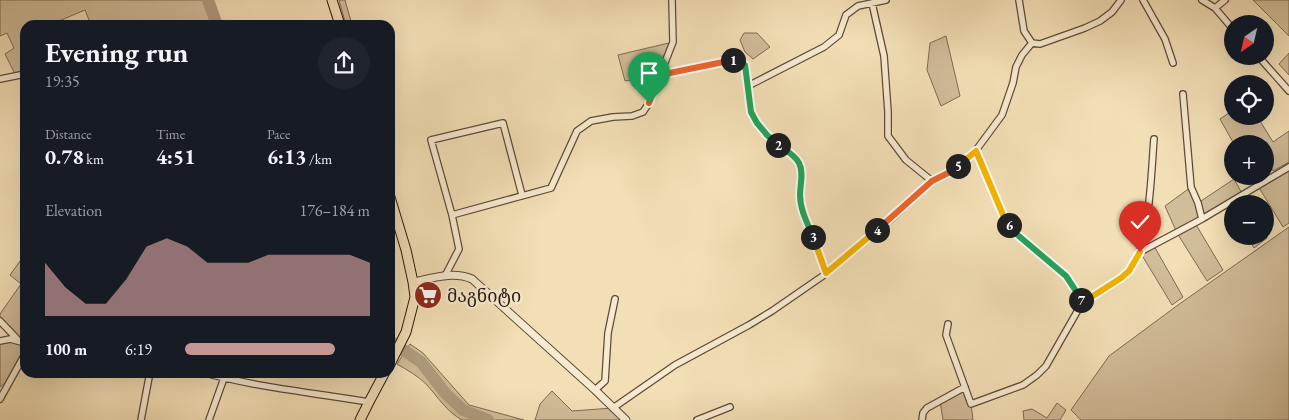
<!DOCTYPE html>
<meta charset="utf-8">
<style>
body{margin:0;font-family:"EB Garamond","Noto Serif Georgian",serif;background:#20242c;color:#f1f3f6;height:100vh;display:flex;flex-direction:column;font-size:19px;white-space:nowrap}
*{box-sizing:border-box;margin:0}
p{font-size:16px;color:#9ea1a6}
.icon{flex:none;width:28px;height:28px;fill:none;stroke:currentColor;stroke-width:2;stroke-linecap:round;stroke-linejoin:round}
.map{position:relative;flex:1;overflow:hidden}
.panel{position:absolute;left:20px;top:20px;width:375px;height:358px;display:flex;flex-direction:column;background:#171b24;border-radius:15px;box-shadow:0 5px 20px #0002}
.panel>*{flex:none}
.needle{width:32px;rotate:214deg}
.buttons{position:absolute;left:1224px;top:15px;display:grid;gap:10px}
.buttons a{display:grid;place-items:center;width:50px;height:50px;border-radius:50%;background:#171b24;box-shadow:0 5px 20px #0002;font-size:25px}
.pin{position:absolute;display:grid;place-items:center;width:42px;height:42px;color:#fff;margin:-51px -21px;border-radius:50% 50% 50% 0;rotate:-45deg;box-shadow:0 0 5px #0007}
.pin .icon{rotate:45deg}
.km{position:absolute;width:25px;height:25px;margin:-12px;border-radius:50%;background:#222;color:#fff;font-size:14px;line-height:25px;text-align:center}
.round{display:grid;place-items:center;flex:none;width:52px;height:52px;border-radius:26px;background:#20242c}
.overview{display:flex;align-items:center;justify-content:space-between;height:85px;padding:0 25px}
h1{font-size:28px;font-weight:700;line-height:38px}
.figures{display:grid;grid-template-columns:repeat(3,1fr);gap:8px;height:85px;padding:5px 25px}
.figures div{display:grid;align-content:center}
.figures b{font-size:21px;font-weight:700}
.figures small{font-size:14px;font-weight:400}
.figures p{font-size:14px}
.chart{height:140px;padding:10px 25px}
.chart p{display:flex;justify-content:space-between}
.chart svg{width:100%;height:90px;margin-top:5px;fill:#c59692;opacity:.7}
ul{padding:0 25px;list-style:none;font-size:16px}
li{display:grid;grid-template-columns:80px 60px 1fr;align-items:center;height:38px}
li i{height:12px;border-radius:6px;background:#c59692}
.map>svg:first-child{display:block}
</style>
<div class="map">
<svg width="1289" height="420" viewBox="0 0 1289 420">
<rect width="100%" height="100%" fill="#f3dfb6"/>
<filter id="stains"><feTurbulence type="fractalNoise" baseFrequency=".004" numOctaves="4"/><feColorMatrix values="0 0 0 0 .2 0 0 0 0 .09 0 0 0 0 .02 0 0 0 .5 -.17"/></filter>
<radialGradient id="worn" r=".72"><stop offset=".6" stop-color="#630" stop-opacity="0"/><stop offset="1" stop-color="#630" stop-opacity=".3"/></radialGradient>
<path fill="#d1bd99" stroke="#7d6b53" d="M0,0H208L217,25H91L85,10L54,23L55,25H25V74L16,76L5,54L14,48L7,33L0,36Z
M339,0H345L352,25H346Z
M1253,0H1289V36Z
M744,33H757L770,47L753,59L745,52L740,40Z
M946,36L960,96L941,106L927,70L930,43Z
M673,42L660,75L625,81L618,55Z
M1289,53V75L1279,64Z
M1232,111V116H1257L1273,142L1289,131V162L1273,171L1265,158V144H1234L1220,119Z
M1289,168V223L1283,227L1258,186Z
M1234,179L1248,204H1232V212L1228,204L1195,223L1223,270L1207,281L1177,233L1165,206L1191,187L1198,203Z
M1289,227V420H1081L1071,410L1109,356L1178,305Z
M1265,234L1267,238L1254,248L1247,236H1265Z
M1154,246L1183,297L1172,305L1140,252Z
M20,261L25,264V325L19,341L25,343V354L11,378L0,387V341H17L0,321V314L21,284L10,275Z
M410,344L423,353L469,405L524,420H462C446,411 438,397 426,384C418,376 407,370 397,364Z
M965,387L971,404L973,420H943L940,401Z
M552,391L572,411L613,408L626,420H535L540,404Z
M1057,403L1066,410L1060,420H1024L1023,411L1032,409L1047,418Z"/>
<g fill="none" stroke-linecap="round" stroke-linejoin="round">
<path stroke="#ae9c7d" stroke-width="12" d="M208,0L217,25
M390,341L421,362L446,394L463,410L488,420"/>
<g stroke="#5c4a37" stroke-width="8">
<path id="minor" d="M1019,0L1024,31L1032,43
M1143,0L1165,39L1173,63
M1202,0L1215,8L1232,28
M872,3L884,56L888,112V136L906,160L932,181
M1215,8L1225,0
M1032,43L1040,44L1085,28L1100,21L1112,12L1121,0
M1258,56L1289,91
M660,75L736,59L740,61L745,65L751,112L757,123L767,135L792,155L800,164L801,173L800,196L803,214L827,273
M0,79L25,74
M748,86L824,47L839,35L846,15L858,6L886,0
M452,215L551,188L577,131L591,121L613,117L632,116L643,112L649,103L673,42L672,0
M1202,219L1289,167
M1140,252L1202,219L1198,203L1191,187L1183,94
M445,276L459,249L452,215L431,140L503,123L522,195
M1082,303C1095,294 1121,282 1130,270C1150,244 1151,174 1154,139
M0,321L19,341
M948,324L946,335L971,404L1023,385L1037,375L1046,366L1082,303L1074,288L1066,276L1014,232L1006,222L976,151
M0,341L10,339L25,343
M201,372C256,387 313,393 369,402
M595,390L605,381L608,333L615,299
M0,399L25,354
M613,408L675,365L749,325L772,311L827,273L890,220L932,181L950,172L974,153L1002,115L1013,83L1016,67L1022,55L1032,43
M141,420L150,372
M209,420L224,378
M697,420L730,407
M922,420L923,413L927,408L965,387"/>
</g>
<g stroke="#5c4a37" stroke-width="9">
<path id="tertiary" d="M413,282C433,278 453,271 472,279L595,390L626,420"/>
</g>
<g stroke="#29190d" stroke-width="11">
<path id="trunk" d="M332,0L340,25
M390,197L406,250L413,282L415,297L406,332L390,364
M360,420L369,402L385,372"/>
</g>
<use href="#minor" stroke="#f7ead0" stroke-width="5.5"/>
<use href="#tertiary" stroke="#f7ead0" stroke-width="7"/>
<use href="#trunk" stroke="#f3dfb6" stroke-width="9"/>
</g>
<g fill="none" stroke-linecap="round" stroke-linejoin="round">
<g stroke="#fff" stroke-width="10">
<path id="split-1" d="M649,103L660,75L733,60"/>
</g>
<g stroke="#fff" stroke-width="10">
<path id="split-2" d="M733,60C738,58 741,62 745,65L751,112L757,123L767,135L778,145"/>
</g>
<g stroke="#fff" stroke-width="10">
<path id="split-3" d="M778,145C785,150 795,155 799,163C804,172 800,185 800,195C800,210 808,224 813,237"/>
</g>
<g stroke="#fff" stroke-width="10">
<path id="split-4" d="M813,237L826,273L877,230"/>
</g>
<g stroke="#fff" stroke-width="10">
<path id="split-5" d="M877,230L932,181L950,172L958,166"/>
</g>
<g stroke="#fff" stroke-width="10">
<path id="split-6" d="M958,166L976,151L1006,222L1009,225"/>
</g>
<g stroke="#fff" stroke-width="10">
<path id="split-7" d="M1009,225L1014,232L1066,276L1074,288L1081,300"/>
</g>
<g stroke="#fff" stroke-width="10">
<path id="split-8" d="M1081,300L1082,303L1121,278L1129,271L1140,252"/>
</g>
<use href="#split-1" stroke="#f0652b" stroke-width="6"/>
<use href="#split-2" stroke="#22a559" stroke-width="6"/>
<use href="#split-3" stroke="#22a559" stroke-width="6"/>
<use href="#split-4" stroke="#f5b400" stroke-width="6"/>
<use href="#split-5" stroke="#f0652b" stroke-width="6"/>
<use href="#split-6" stroke="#f5b400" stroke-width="6"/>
<use href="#split-7" stroke="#22a559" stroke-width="6"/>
<use href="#split-8" stroke="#f5b400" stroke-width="6"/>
</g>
<defs>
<g id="supermarket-disc" transform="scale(1.4375)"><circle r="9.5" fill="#8f2418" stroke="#f7ead0"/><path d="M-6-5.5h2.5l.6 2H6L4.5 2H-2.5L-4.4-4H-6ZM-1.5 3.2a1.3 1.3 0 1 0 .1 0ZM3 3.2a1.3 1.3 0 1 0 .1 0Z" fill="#fff"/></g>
</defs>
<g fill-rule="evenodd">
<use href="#supermarket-disc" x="428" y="295"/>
</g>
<g text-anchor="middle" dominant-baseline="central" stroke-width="5" stroke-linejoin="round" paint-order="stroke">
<g font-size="18" fill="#29190d" stroke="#f7ead0" text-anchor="start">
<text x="447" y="295">მაგნიტი</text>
</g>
</g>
<rect width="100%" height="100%" filter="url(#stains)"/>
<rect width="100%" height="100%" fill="url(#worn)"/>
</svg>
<div class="buttons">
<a><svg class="needle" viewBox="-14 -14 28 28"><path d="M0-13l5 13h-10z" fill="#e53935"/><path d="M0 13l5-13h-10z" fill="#9ea1a6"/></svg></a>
<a><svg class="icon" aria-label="locate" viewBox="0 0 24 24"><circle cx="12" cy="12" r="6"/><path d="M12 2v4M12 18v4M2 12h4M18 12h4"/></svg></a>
<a>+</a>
<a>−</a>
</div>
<div class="pin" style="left:649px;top:103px;background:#1e9e55"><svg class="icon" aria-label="arrive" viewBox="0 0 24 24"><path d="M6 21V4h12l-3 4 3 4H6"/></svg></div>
<div class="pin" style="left:1140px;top:252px;background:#d93025"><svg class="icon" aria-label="check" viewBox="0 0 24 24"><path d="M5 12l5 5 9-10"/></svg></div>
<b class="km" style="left:733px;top:60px">1</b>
<b class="km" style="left:778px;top:145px">2</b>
<b class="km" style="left:813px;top:237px">3</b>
<b class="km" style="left:877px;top:230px">4</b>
<b class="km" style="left:958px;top:166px">5</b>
<b class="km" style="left:1009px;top:225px">6</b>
<b class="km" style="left:1081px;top:300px">7</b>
<section class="panel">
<div class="overview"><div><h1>Evening run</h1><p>19:35</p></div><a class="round"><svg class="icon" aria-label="share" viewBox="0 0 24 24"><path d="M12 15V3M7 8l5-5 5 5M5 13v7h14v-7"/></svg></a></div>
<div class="figures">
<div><p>Distance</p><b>0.78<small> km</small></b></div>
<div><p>Time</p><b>4:51</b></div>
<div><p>Pace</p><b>6:13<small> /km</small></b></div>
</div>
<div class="chart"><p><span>Elevation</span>176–184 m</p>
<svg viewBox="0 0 160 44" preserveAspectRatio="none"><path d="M0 44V18L10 30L20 38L30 38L40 26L50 10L60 6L70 10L80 18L90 18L100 18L110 14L120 14L130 14L140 14L150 14L160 18V44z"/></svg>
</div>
<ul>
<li><b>100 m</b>6:19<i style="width:81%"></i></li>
</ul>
</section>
</div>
